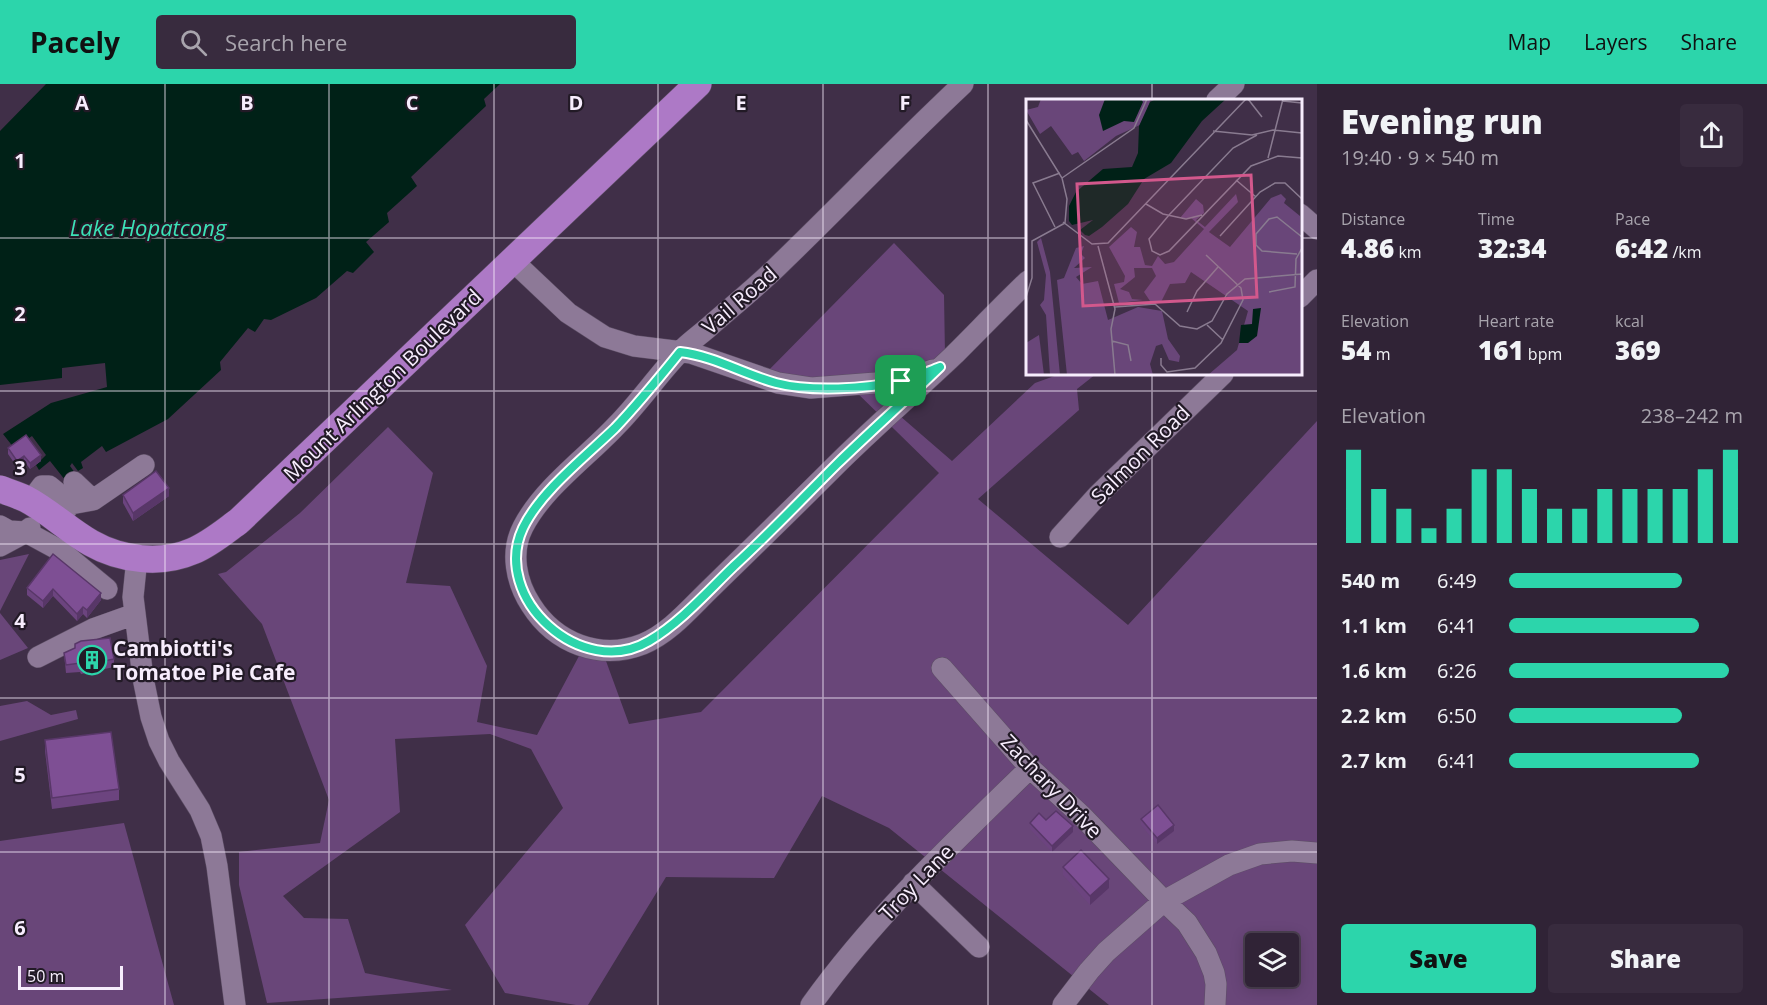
<!DOCTYPE html>
<meta charset="utf-8">
<style>
body{margin:0;font-family:"Open Sans",sans-serif;background:#382b3e;color:#f1f3f6;height:100vh;display:flex;flex-direction:column;font-size:22px;white-space:nowrap}
*{box-sizing:border-box;margin:0}
p{font-size:20px;color:#a8a4ad}
.icon{flex:none;width:33px;height:33px;fill:none;stroke:currentColor;stroke-width:2;stroke-linecap:round;stroke-linejoin:round}
.map{position:relative;flex:1;overflow:hidden}
.sheet{display:flex;flex-direction:column;background:#302336;width:450px}
.sheet>*{flex:none}
.tools{position:absolute;left:1245px;top:849px;display:grid;gap:12px}
.tools a{display:grid;place-items:center;width:54px;height:54px;border-radius:6px;background:#302336;box-shadow:0 3px 15px #0003,0 0 0 2px #4b4051;font-size:30px}
.scale{position:absolute;left:18px;bottom:15px;width:105px;box-sizing:border-box;padding-left:6px;border:3px solid #f7edfd;border-top:0;font-size:16px;line-height:21px;white-space:nowrap;color:#f7edfd;-webkit-text-stroke:4px #221a26;paint-order:stroke}
.pin{position:absolute;display:grid;place-items:center;width:51px;height:51px;color:#fff;margin:-26px;border-radius:12px;box-shadow:0 3px 9px #0006}
.round{display:grid;place-items:center;flex:none;width:63px;height:63px;border-radius:6px;background:#382b3e}
.overview{display:flex;align-items:center;justify-content:space-between;height:102px;padding:0 24px}
h1{font-size:33px;font-weight:800;line-height:45px}
.stats{display:grid;grid-template-columns:repeat(3,1fr);gap:9px;height:102px;padding:6px 24px}
.stats div{display:grid;align-content:center}
.stats b{font-size:26px;font-weight:800}
.stats small{font-size:16px;font-weight:400}
.stats p{font-size:16px}
.chart{height:168px;padding:12px 24px}
.chart p{display:flex;justify-content:space-between}
.chart svg{width:100%;height:108px;margin-top:6px;stroke:#2cd5ab;stroke-width:6}
.button{display:flex;gap:12px;margin-top:auto;padding:12px 24px}
.button a{flex:1;height:69px;border-radius:6px;background:#2cd5ab;color:#111;font-size:24px;font-weight:800;line-height:69px;text-align:center}
.button a+a{background:#382b3e;color:#f1f3f6}
ul{padding:0 24px;list-style:none;font-size:20px}
li{display:grid;grid-template-columns:96px 72px 1fr;align-items:center;height:45px}
li i{height:15px;border-radius:8px;background:#2cd5ab}
header{display:flex;align-items:center;gap:36px;box-sizing:border-box;height:84px;padding:0 30px;background:#2cd5ab;color:#111}
header strong{font-size:28px}
nav{display:flex;gap:33px;margin-inline-start:auto;font-size:21px}
.search{width:420px;height:54px;background:#382b3e;display:flex;align-items:center;gap:15px;box-sizing:border-box;padding:0 21px;border-radius:6px;color:#a8a4ad;font-size:22px}
main{display:flex;flex:1;min-height:0}
.map>svg:first-child{display:block}
</style>
<header>
<strong>Pacely</strong>
<div class="search"><svg class="icon" aria-label="search" viewBox="0 0 24 24"><circle cx="10" cy="10" r="6"/><path d="M15 15l6 6"/></svg>Search here</div>
<nav><a>Map</a><a>Layers</a><a>Share</a></nav>
</header>
<main>
<div class="map">
<svg width="1317" height="921" viewBox="0 0 1317 921">
<rect width="100%" height="100%" fill="#402f48"/>
<path fill="#694679" fill-rule="evenodd" d="M894,159L944,211L945,271L885,319L952,377L1035,299L1060,290H1096L1077,305L1079,326L978,415L1128,541L1317,337V921H1109L889,744L822,712L774,794L666,793L588,921H576L505,909L465,841L563,724L531,665L490,650L395,655L400,728L283,812L304,834L348,835L365,889L452,906L267,919L239,801V768L320,759L329,716L262,540L218,490L226,488L300,429L388,343L433,389L406,499L450,502L487,582L477,638L537,651L579,572L606,577L629,640L701,628L939,389L850,302L761,294ZM1256,860H1288V892H1256Z
M29,470L0,527V476Z
M0,529L28,564L0,576Z
M27,617L51,631L76,626L78,635L0,657V622Z
M124,739L174,921H0V757Z"/>
<path fill="#002117" d="M46,0H500L484,15L486,22L411,93L417,102L387,129L389,138L366,158L374,168L353,189L347,187L316,214L271,236L264,235L255,248L248,244L220,278L221,286L168,335L106,368L102,362L81,378L83,384L78,387L72,379L70,382L80,396L69,401L50,377L39,386L36,381L46,371L32,352L14,364L3,350L51,319L107,303L105,279L62,284V294L0,301V47Z"/>
<g fill="none" stroke-linecap="round" stroke-linejoin="round">
<g stroke="#5c4e64" stroke-width="22">
<path id="minor" d="M963,0C901,58 843,119 782,178C759,201 734,221 710,242C700,251 688,259 679,269C657,292 639,319 616,342C587,373 543,404 523,443C510,468 516,498 531,521C555,559 600,577 643,560C670,549 691,523 712,503C753,463 794,423 834,383C873,344 915,308 955,270C979,246 1003,221 1028,197
M1217,16L1234,0
M1300,130L1317,145
M513,177L568,229L605,253L634,262L691,269L778,299L811,304L901,297L933,286
M1300,213L1317,196
M74,398L93,416
M30,418L42,402H49L71,420L61,431
M71,420L93,416L144,381
M0,442L9,447L26,448L30,444
M1060,453L1098,411L1223,290
M0,462L26,448L61,467L107,505
M137,474L133,513L143,594L151,633L159,657L169,677L200,726L211,752L217,782L235,921
M38,573L93,545L135,530
M942,584L1030,684L1082,732L1164,817L1187,839L1206,869L1214,889L1216,900L1215,921
M913,799L979,863
M811,921C874,833 953,759 1030,684
M1063,921L1089,887L1106,868L1164,817L1229,781L1260,770L1292,767L1317,769"/>
</g>
<g stroke="#5c4e64" stroke-width="28">
<path id="major" d="M0,405C8,408 18,411 26,415C49,427 68,446 91,459C121,476 161,481 193,467C210,460 224,448 239,437L698,0"/>
</g>
<use href="#minor" stroke="#8d7997" stroke-width="21"/>
<use href="#major" stroke="#ad79c6" stroke-width="27"/>
</g>
<path fill="#6c447f" d="M8,364L41,377L30,385L24,377L17,383L8,370Z
M123,411L169,412L133,437L123,419Z
M53,470L101,516L87,534L83,530L77,537L53,512L43,524L27,511V504Z
M64,569L114,575V583L81,590L80,588L66,589Z
M45,656L119,705V716L52,725L45,667Z
M1141,735L1174,747L1157,760L1141,741Z
M1046,736L1073,748L1052,768L1030,745V739Z
M1063,783L1109,804L1090,821L1063,791Z"/>
<path fill="#583768" d="M41,371V377L30,385V379Z
M24,372V377L17,383V377Z
M169,404V412L133,437V429Z
M53,505V512L43,524V517Z
M101,509V516L87,534V526Z
M83,523V530L77,537V530Z
M1174,741V747L1157,760V754Z
M1073,742V748L1052,768V762Z
M1109,795V804L1090,821V812Z"/>
<path fill="#7e4f94" stroke="#583768" stroke-width="1.5" d="M26,351L41,371L30,379L24,372L17,377L8,364Z
M156,387L169,404L133,429L123,411Z
M53,470L101,509L87,526L83,523L77,530L53,505L43,517L27,504Z
M110,554L114,575L81,582L80,579L66,581L64,569L75,564V560L81,557Z
M111,648L119,705L52,714L45,656Z
M1158,721L1174,741L1157,754L1141,735Z
M1056,727L1073,742L1052,762L1030,739L1039,729L1046,736Z
M1081,766L1109,795L1090,812L1063,783Z"/>
<g fill="none" stroke-linecap="round" stroke-linejoin="round">
<g stroke="#fff" stroke-width="12">
<path id="route" d="M680,268C714,272 743,290 776,299C810,308 866,305 901,297C914,294 927,288 940,283C906,316 871,347 837,380C803,414 770,449 734,482C707,508 681,538 649,557C582,597 490,514 523,444C540,408 586,372 615,344C638,320 659,294 680,268Z"/>
</g>
<use href="#route" stroke="#2cd5ab" stroke-width="8"/>
</g>
<path fill="none" stroke="#f7edfd" stroke-width="1.5" stroke-opacity="0.55" d="M165,0V921M329,0V921M494,0V921M658,0V921M823,0V921M988,0V921M1152,0V16M0,154H1028M1300,154H1317M1152,290V921M0,307H1317M0,460H1317M0,614H1317M0,768H1317"/>
<defs>
<g id="building-ring" transform="scale(1.5)"><circle r="9.5" fill="#221a26" stroke="#2cd5ab" stroke-width="1.5"/><path d="M-4-6H4V6H1V3H-1V6H-4ZM-2.5-4.3h1.7v1.8h-1.7ZM.8-4.3h1.7v1.8H.8ZM-2.5-1h1.7V.8h-1.7ZM.8-1h1.7V.8H.8Z" fill="#2cd5ab"/></g>
</defs>
<g fill-rule="evenodd">
<use href="#building-ring" x="92" y="576"/>
</g>
<g text-anchor="middle" dominant-baseline="central" stroke-width="4.5" stroke-linejoin="round" paint-order="stroke">
<g font-size="21" fill="#f7edfd" stroke="#221a26">
<text transform="translate(739 216) rotate(-41)">Vail Road</text>
<text transform="translate(382 301) rotate(-44)">Mount Arlington Boulevard</text>
<text transform="translate(1140 370) rotate(-45)">Salmon Road</text>
<text transform="translate(1052 702) rotate(46)">Zachary Drive</text>
<text transform="translate(916 798) rotate(-46)">Troy Lane</text>
</g>
<g font-size="21" font-weight="bold" fill="#f7edfd" stroke="#221a26" text-anchor="start">
<text x="113" y="564">Cambiotti's<tspan x="113" dy="24">Tomatoe Pie Cafe</tspan></text>
</g>
<g font-size="22" font-style="italic" fill="#3ce2b7" stroke="#221a26">
<text x="148" y="143">Lake Hopatcong</text>
</g>
</g>
<g transform="translate(1026 15)">
<rect width="276" height="276" fill="#402f48"/>
<path d="M15,0H123L124,3L116,25L90,37L58,62L52,53L46,56L25,27L14,35L0,11L12,8ZM210,95L212,103L183,133L204,148L245,99L255,95L260,100L258,104L274,117L276,276H182L211,251L222,212L165,173L159,184L144,185L135,203L124,202L118,193L130,177L126,169H108L109,178L94,190L103,193L106,200L117,201L93,204L88,185L98,183L99,177L83,148L105,128L111,133L108,148H114L119,166L126,167L132,157L139,165L148,163L178,130L165,119H154L170,100L177,106L178,114L170,121L179,128ZM15,139L24,173L34,276H24L20,216L14,206L18,201L20,176L11,143ZM58,147L55,155L59,159L48,169L66,168L50,178L56,185L72,182L82,221L112,208L136,212L142,240L154,257L153,263L143,261L136,245L130,247L124,265L127,276H41L31,181L38,179L50,149ZM13,236L18,276H0V244Z" fill="#694679"/>
<path d="M79,0H115L117,3L108,23L98,22L77,32L73,16ZM130,0H200L176,22L145,64L118,80L102,105L76,128L63,137L59,136L54,131L67,121L46,126L43,122V107L50,93L77,70L106,68L112,54L113,27L124,3ZM235,209L231,237L222,244H213L215,226L226,225L227,210Z" fill="#002117"/>
<path fill="none" stroke="#897b90" stroke-width="1.5" d="M222,0L236,18M257,2L276,4M0,21L36,79L41,100L39,124M187,32L226,36L247,31L276,34M231,36L207,49L143,116L123,140L126,152L134,156L143,152L225,67L252,57L276,59M242,59L257,0M36,79L108,29L121,0M210,81L230,98M120,105L137,115L160,120L176,116M37,123L66,145L82,144L220,0M29,128L7,84L34,74M194,137L234,93L249,84H259L276,100M72,147L89,210L85,230L89,276M271,155L236,152L230,146V135L243,120L251,118L276,138M243,193L269,188L270,160L276,149M0,198L6,179V142L39,124M89,208L129,205L154,227L171,230L186,222L201,195L219,180L276,175M161,213L171,192L192,168M181,226L197,241M86,242L102,246L105,262M135,259V266L141,273L169,269L195,244L217,201L215,189L180,156"/>
<path fill="#d2588c" fill-opacity="0.15" stroke="#d2588c" stroke-width="3" d="M225,76L231,198L57,207L51,85Z"/>
<rect width="276" height="276" fill="none" stroke="#f7edfd" stroke-width="3"/>
</g>
<g font-size="20" text-anchor="middle" font-weight="bold" fill="#f7edfd" stroke="#221a26" stroke-width="4.5" stroke-linejoin="round" paint-order="stroke">
<text x="82" y="26">A</text>
<text x="247" y="26">B</text>
<text x="412" y="26">C</text>
<text x="576" y="26">D</text>
<text x="741" y="26">E</text>
<text x="905" y="26">F</text>
<text x="20" y="84">1</text>
<text x="20" y="237">2</text>
<text x="20" y="391">3</text>
<text x="20" y="544">4</text>
<text x="20" y="698">5</text>
<text x="20" y="851">6</text>
</g>
</svg>
<div class="tools">
<a><svg class="icon" aria-label="layers" viewBox="0 0 24 24"><path d="M12 4l9 5-9 5-9-5zM3 14l9 5 9-5"/></svg></a>
</div>
<div class="scale">50 m</div>
<div class="pin" style="left:901px;top:297px;background:#1e9e55"><svg class="icon" aria-label="arrive" viewBox="0 0 24 24"><path d="M6 21V4h12l-3 4 3 4H6"/></svg></div>
</div>
<section class="sheet">
<div class="overview"><div><h1>Evening run</h1><p>19:40 · 9 × 540 m</p></div><a class="round"><svg class="icon" aria-label="share" viewBox="0 0 24 24"><path d="M12 15V3M7 8l5-5 5 5M5 13v7h14v-7"/></svg></a></div>
<div class="stats">
<div><p>Distance</p><b>4.86<small> km</small></b></div>
<div><p>Time</p><b>32:34</b></div>
<div><p>Pace</p><b>6:42<small> /km</small></b></div>
</div>
<div class="stats">
<div><p>Elevation</p><b>54<small> m</small></b></div>
<div><p>Heart rate</p><b>161<small> bpm</small></b></div>
<div><p>kcal</p><b>369</b></div>
</div>
<div class="chart"><p><span>Elevation</span>238–242 m</p>
<svg viewBox="0 0 160 44" preserveAspectRatio="none"><path d="M5 44V6M15 44V22M25 44V30M35 44V38M45 44V30M55 44V14M65 44V14M75 44V22M85 44V30M95 44V30M105 44V22M115 44V22M125 44V22M135 44V22M145 44V14M155 44V6"/></svg>
</div>
<ul>
<li><b>540 m</b>6:49<i style="width:74%"></i></li>
<li><b>1.1 km</b>6:41<i style="width:81%"></i></li>
<li><b>1.6 km</b>6:26<i style="width:94%"></i></li>
<li><b>2.2 km</b>6:50<i style="width:74%"></i></li>
<li><b>2.7 km</b>6:41<i style="width:81%"></i></li>
</ul>
<div class="button"><a>Save</a><a>Share</a></div>
</section>
</main>
